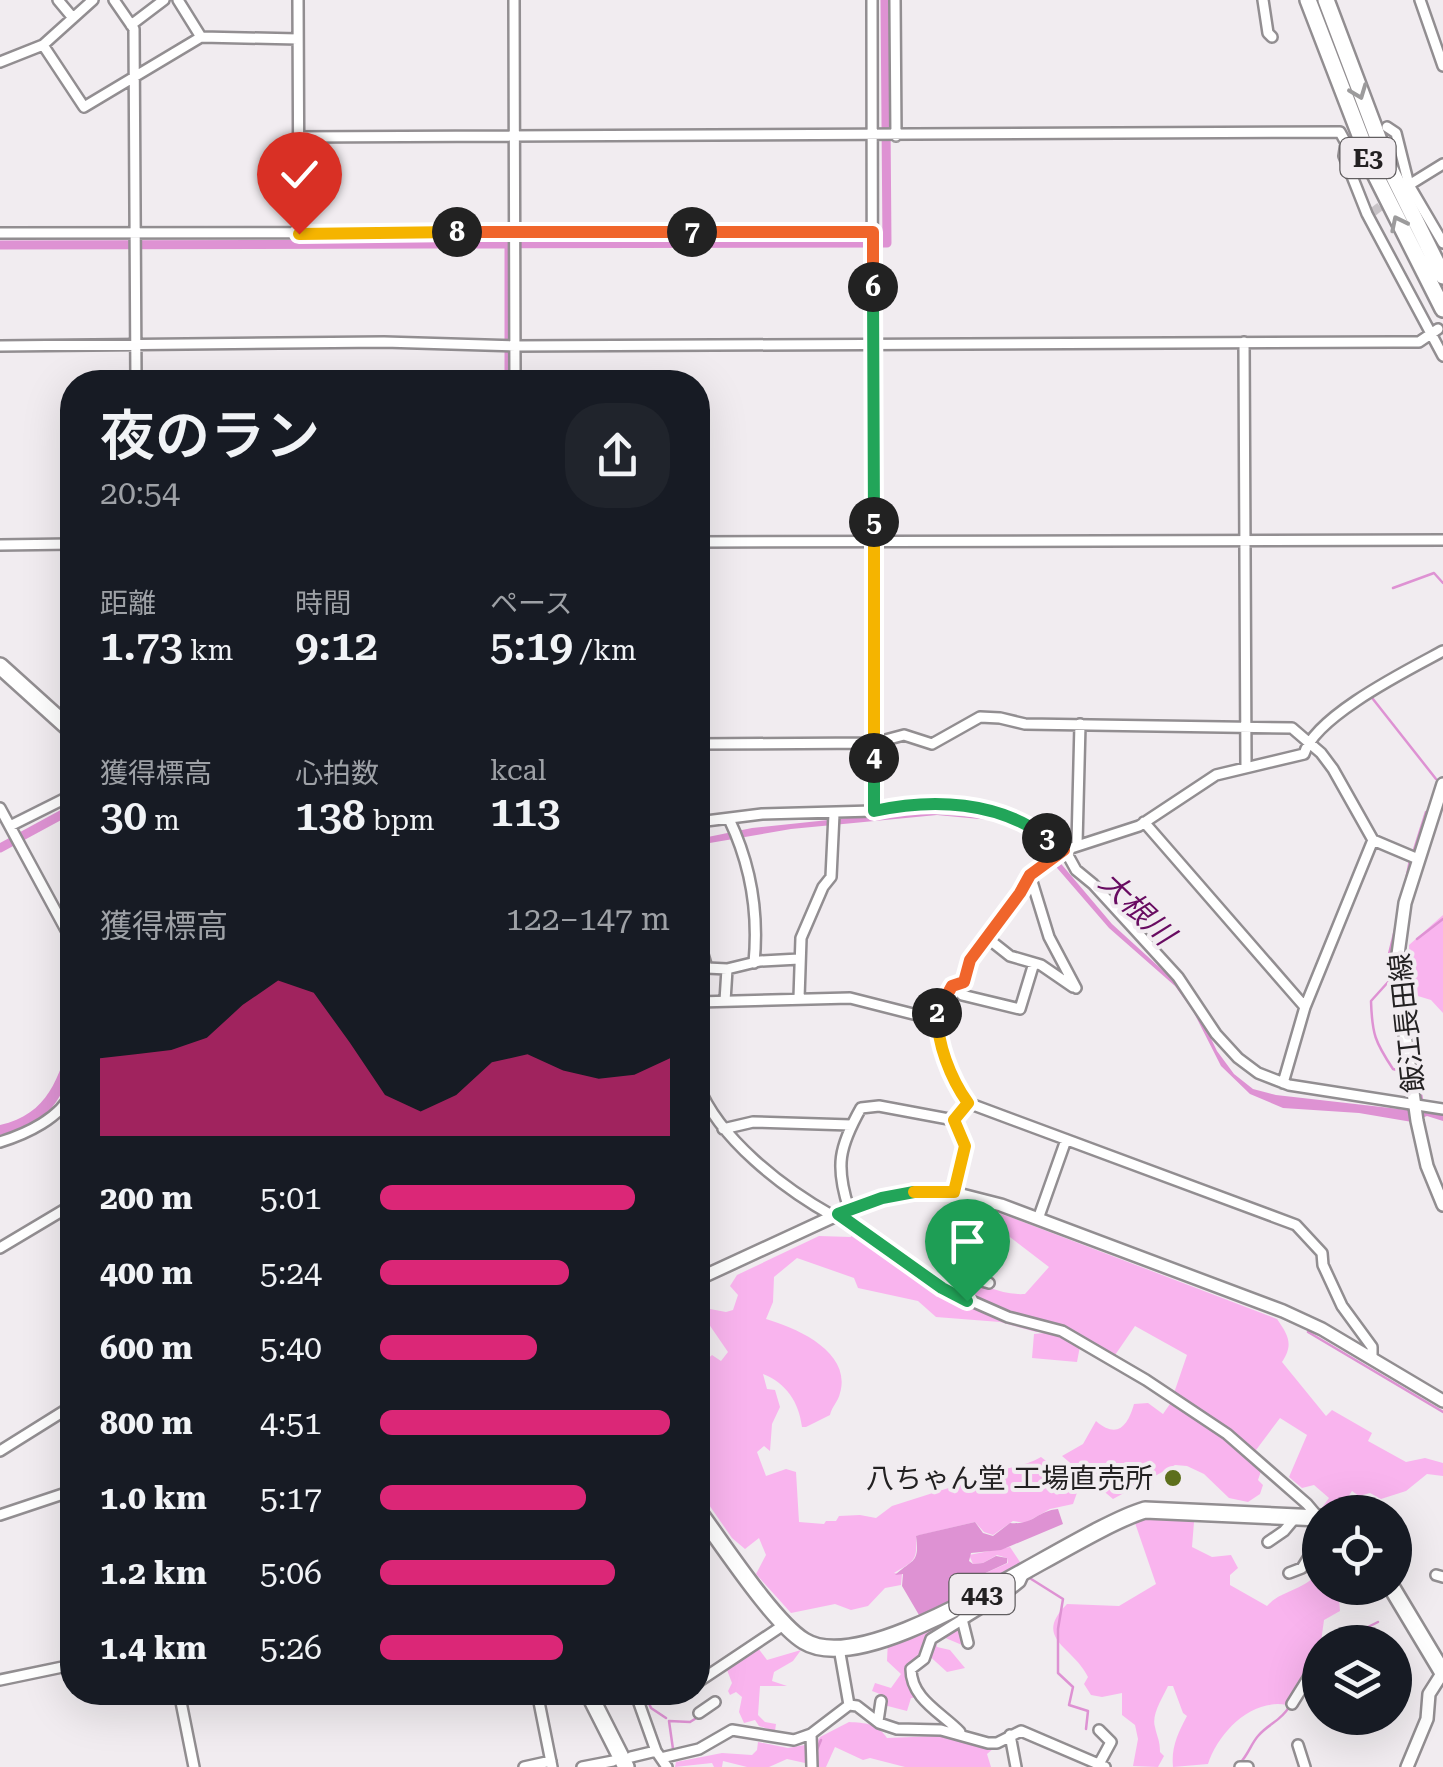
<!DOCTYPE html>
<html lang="ja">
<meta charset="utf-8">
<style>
body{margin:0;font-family:"Roboto Serif","Noto Sans JP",serif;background:#20242c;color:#f1f3f6;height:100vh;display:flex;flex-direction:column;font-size:38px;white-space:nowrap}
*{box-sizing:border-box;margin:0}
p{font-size:32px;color:#9ea1a6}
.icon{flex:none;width:55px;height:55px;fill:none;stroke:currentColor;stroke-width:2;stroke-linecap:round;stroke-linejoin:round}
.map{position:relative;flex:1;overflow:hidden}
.details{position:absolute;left:60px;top:370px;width:650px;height:1335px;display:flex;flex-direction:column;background:#171b24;border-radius:40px;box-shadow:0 10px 40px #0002}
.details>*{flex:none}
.buttons{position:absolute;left:1302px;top:1495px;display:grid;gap:20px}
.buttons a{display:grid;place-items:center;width:110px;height:110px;border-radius:50%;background:#171b24;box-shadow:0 10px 40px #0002;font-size:50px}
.pin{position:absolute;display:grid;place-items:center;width:85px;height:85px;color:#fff;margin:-102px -42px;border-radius:50% 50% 50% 0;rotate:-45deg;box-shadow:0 0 10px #0007}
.pin .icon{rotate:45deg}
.km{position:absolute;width:50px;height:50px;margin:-25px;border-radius:50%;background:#222;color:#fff;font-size:28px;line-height:50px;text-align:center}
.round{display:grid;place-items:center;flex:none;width:105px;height:105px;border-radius:40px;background:#20242c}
.headline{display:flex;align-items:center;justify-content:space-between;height:170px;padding:0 40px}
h1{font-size:55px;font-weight:600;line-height:75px}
.figures{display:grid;grid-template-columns:repeat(3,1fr);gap:15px;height:170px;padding:10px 40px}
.figures div{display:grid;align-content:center}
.figures b{font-size:42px;font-weight:600}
.figures small{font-size:28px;font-weight:400}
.figures p{font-size:28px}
.chart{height:280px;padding:20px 40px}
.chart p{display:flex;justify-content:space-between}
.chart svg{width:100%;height:180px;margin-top:10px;fill:#db2777;opacity:.7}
ul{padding:0 40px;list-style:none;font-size:32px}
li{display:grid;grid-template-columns:160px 120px 1fr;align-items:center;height:75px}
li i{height:25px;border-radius:12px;background:#db2777}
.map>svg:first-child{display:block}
</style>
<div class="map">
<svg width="1443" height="1767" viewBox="0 0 1443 1767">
<rect width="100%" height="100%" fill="#f1ecf0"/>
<path fill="#f9b4ee" d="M1443,915V1013L1431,1000L1408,993L1406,977L1410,972L1409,945Z
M970,1204L1013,1218L1277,1319C1288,1335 1294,1344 1282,1362L1326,1416L1332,1410L1372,1433L1368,1441L1406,1462L1425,1458L1443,1463V1476L1427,1474L1406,1491L1381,1499L1370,1493L1359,1496L1352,1491L1338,1512L1321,1509L1329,1498L1314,1485L1302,1488L1289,1477L1307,1435L1280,1418L1253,1454L1174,1393L1187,1355L1135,1326L1113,1358L1059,1327L1020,1318L945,1286C978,1275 993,1296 1025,1294L1049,1267L993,1224L969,1212Z
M854,1230L940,1288L1053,1330L1036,1332L1000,1322L936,1317L918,1301L858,1288L854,1278L797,1258L774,1277L773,1302L766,1319C797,1328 852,1352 840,1393C838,1402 832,1406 830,1415L806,1427H802C799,1402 786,1383 763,1374L767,1389L775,1390L780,1407L772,1424L770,1451L764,1446L757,1452L766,1476L786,1469L796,1472L799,1522L824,1524L826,1521H836L839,1516L860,1515L876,1518L892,1506L980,1478C999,1467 1021,1469 1041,1457L1079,1487L1073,1504L1050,1509L1025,1523L1013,1521L993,1535L984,1532L975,1522L916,1536C917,1560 916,1560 894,1573L902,1574L901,1585L885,1588L868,1606L851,1610L835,1604L791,1613L756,1574L766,1555L759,1538L745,1549L732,1538L698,1489V1400L703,1389L704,1362L712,1355L721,1361L728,1352L704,1317L710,1309L726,1312L733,1310L738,1295L730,1286L737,1275L819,1236L851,1237Z
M1055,1332L1080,1346L1077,1362L1032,1358L1034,1334Z
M1172,1401L1207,1422L1262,1468L1258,1480L1263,1485L1260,1494L1248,1502L1229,1498L1204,1474L1187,1466L1175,1465L1113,1499L1062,1456L1083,1444L1096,1421C1118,1440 1128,1425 1134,1404L1148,1403L1163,1414Z
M1153,1515L1188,1516L1194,1522L1192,1547L1212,1557L1231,1555L1238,1568L1230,1575V1585L1267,1606C1282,1589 1304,1592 1320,1570V1588H1338L1340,1611L1324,1620L1320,1649L1287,1705C1251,1698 1218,1733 1208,1764L1173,1767C1171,1747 1178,1733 1187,1716L1183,1713L1173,1686H1168C1163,1697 1151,1715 1155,1727C1157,1737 1160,1740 1160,1752L1164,1756L1158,1767L1133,1766L1138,1739L1135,1725L1122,1715V1693L1102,1697L1091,1695L1084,1684L1088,1677C1073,1646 1032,1639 1067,1604L1119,1606L1156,1584L1134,1520Z
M1010,1547L1022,1565L953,1602L961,1584L1008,1563L1007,1558L997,1555L983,1563L973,1564L969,1555Z
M1012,1583L964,1616L969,1639L962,1645L936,1634L937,1647L950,1650L965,1668L947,1672L925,1652L911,1665L919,1697L911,1698L907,1711L876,1703L880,1694L872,1691L875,1683L891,1688L901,1674L887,1661L888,1640Z
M758,1648L767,1660L801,1650L793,1661L774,1672L772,1681L787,1686H760L758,1715L765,1722L776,1724L775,1731L759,1726L755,1720L744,1723L739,1712L742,1697L736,1692L730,1695L728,1691L732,1683L727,1670H724Z
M849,1722C865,1723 877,1723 887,1738L938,1736L994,1748L987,1754L991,1767H905L870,1758L863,1760L835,1747L826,1767H806L805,1763L787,1759L769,1767H747L723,1761L722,1767H714L712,1763L675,1767L676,1762L722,1753L752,1755L757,1750L758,1742L788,1748L816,1743L820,1737Z"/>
<path fill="#de92d3" d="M904,812L1002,819L1043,844L1047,853L1057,859L1112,924L1180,986L1199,1014L1217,1051L1234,1074L1253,1089L1276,1095L1443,1114V1121L1427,1116L1412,1122L1359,1113L1283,1108L1250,1094L1221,1066L1193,1011L1175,986L1109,928L1045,854L1036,841L1001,821L937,815L791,829L698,845V839L752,828Z
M72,1035C73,1087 55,1125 0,1135V1125C49,1114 58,1078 72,1035Z
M1058,1509L1063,1524L1001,1550L971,1553L969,1561L973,1564L983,1563L996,1556L1007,1558V1563L966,1582L957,1588L953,1600L919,1615L902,1586L903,1574L895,1575C912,1559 920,1564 916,1536L919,1535L975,1522L983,1533L993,1536L1010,1523C1035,1525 1036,1511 1058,1509Z"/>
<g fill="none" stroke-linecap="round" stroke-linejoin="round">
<path stroke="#de92d3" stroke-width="2.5" d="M1393,588L1434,573L1443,583
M1369,694L1436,779
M1414,850L1426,812
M1406,880L1410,860
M1398,917L1389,954V981L1371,1001C1372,1034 1375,1042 1393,1069L1404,1072
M1417,939L1443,919
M1418,1075L1422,1100L1427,1103
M1308,1332L1443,1412
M698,1391V1424
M698,1562V1557
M1028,1577L1063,1599L1058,1629V1673L1073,1687L1069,1705L1088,1711L1086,1729
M1338,1642L1378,1622
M630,1692V1696
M644,1692L651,1708L666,1718
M673,1749L669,1721L690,1722L698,1717
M816,1752L821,1740
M1240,1763C1248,1755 1251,1744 1258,1736C1268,1724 1281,1721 1289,1707"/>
<path stroke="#de92d3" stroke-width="9" d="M0,245L887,243L885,0
M509,382V244
M0,848L72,809"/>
<path stroke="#c8c3c7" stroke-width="9" stroke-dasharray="9 4.5" stroke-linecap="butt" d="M1373,212L1391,198"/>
<g stroke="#928e91" stroke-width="14">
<path id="street" d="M58,0L73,18
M114,0L134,29L136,382
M178,0L201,37
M298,0L299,234
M514,0L515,382
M872,0L873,811
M895,0L896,136
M1263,0L1268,33L1272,37
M1420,0L1443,66
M131,25L164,0
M43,45L84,107L201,37L298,39
M0,62L43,45L93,0
M1387,127L1396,133L1409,185L1443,243
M297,137L1340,132L1346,143L1344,156L1367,214L1443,356
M1409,185L1443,164
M0,233L873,232
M1244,342L1246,767
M0,346L384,342L515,346L1394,342H1419L1438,329
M698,542L1443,540
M0,545L72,544
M698,744L874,743L904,735L932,744L980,717L1000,718L1025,724L1292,728L1321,753L1333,769L1373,840L1418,859
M0,808L72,941
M729,819C751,865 759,912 754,963
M698,822L762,814L873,811L902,805H957L993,811L1032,827L1065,850L1076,870L1093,884L1178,977L1216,1034L1238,1058L1258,1073L1289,1085L1443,1109
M1144,822L1305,1007
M10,826L72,795
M1077,844L1080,724
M1030,875L1049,937L1076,988
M986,937L1010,956L1041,965L1073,987
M700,944L707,968L727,969
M956,985L962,995L1020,1009L1034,963
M799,998L801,938L823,887L831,877L834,814
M725,1001L727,969L760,961L799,959
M698,1002L850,998L937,1020
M1283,1083L1305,1007L1373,840
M698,1085C719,1139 783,1188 833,1216
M954,1120L965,1147L955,1193
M723,1129L753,1122L851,1125
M0,1142C26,1134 61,1118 72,1092
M849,1209C835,1166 839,1147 861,1108L879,1106L954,1120L968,1103
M838,1214L942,1288L1008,1317L1062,1331L1146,1380L1227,1434L1307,1504L1318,1517
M1038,1219L1066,1140
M0,1248L72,1205
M964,1276L989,1283
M939,1285C953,1280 1002,1264 1002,1247C1001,1235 990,1226 990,1207
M1372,1358V1347L1342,1306L1323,1265L1322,1253L1296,1225L968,1103C952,1081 935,1043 937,1016C938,1004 945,995 951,986L964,983L970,960L1020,893L1030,875L1065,850L1139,826L1216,775L1304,754C1315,716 1408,670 1443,651
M0,1451L72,1406
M0,1515L72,1491
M1268,1542L1284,1531L1295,1518
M1289,1573L1302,1568L1320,1539
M1436,1575L1443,1577
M962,1619L968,1643
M839,1648L849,1705
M0,1680L72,1665
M698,1682L785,1624
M179,1692L194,1767
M537,1692L552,1767
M635,1692L656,1751L667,1767
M1292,1704L1320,1659
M849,1705L857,1706L879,1723L897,1729L941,1730L988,1743H997L1021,1731L1105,1767
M699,1713L715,1702
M878,1721L881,1701
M960,1732C942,1713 911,1699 911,1669L924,1659L931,1639L1010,1590L1020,1582L1024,1573
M811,1734L812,1767
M1010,1735L1016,1767
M1298,1745L1305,1767
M631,1757L656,1751
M661,1758L699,1749L732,1730L794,1740L811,1734L849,1705
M1099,1764L1111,1742L1099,1730
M524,1767L551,1761
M582,1767L613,1761
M1240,1767H1248"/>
</g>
<g stroke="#928e91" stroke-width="16">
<path id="secondary" d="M1443,784L1405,903L1396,969L1417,1121L1427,1166L1443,1205
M698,1279L854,1207L906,1192H950L1001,1205L1283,1311L1322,1329L1443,1401
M1407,1767L1427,1719L1429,1694L1443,1672"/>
</g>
<g stroke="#928e91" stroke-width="20">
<path id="highway" d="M1308,0L1375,174L1443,309
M1326,0L1389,167L1443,276
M0,666L72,731
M698,1511C722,1543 773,1622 804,1641C872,1683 1071,1532 1145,1510L1320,1518
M1392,1588L1443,1673
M588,1692L626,1767"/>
</g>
<use href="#street" stroke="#fff" stroke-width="9"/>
<use href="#secondary" stroke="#fff" stroke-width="11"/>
<use href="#highway" stroke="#fff" stroke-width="15"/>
</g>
<defs><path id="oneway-chevron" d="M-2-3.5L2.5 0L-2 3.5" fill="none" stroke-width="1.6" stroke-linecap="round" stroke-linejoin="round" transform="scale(2.5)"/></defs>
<g stroke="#9c9b9c">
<use href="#oneway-chevron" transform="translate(1359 92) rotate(69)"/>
<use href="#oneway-chevron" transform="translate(1398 223) rotate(-116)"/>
</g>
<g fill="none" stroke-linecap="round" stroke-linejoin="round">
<g stroke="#fff" stroke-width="20">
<path id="split-1" d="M914,1192L882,1198L838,1214L942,1288L967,1301"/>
</g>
<g stroke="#fff" stroke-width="20">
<path id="split-2" d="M914,1192H954L965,1146L954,1120L968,1103C950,1078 937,1043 937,1013"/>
</g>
<g stroke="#fff" stroke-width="20">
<path id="split-3" d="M937,1013L952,986L964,982L970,960L1020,893L1030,875L1064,850L1047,838"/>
</g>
<g stroke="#fff" stroke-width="20">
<path id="split-4" d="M874,758V811C933,798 998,801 1047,838"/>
</g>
<g stroke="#fff" stroke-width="20">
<path id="split-5" d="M874,758V522"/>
</g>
<g stroke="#fff" stroke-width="20">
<path id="split-6" d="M873,287L874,522"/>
</g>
<g stroke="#fff" stroke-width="20">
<path id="split-7" d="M692,232H873V287"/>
</g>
<g stroke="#fff" stroke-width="20">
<path id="split-8" d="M457,232H692"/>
</g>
<g stroke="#fff" stroke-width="20">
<path id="split-9" d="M299,234L457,232"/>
</g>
<use href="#split-1" stroke="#22a559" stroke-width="12"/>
<use href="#split-2" stroke="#f5b400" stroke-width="12"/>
<use href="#split-3" stroke="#f0652b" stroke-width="12"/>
<use href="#split-4" stroke="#22a559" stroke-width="12"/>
<use href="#split-5" stroke="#f5b400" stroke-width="12"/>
<use href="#split-6" stroke="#22a559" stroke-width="12"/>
<use href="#split-7" stroke="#f0652b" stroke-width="12"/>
<use href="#split-8" stroke="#f0652b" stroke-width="12"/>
<use href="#split-9" stroke="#f5b400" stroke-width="12"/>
</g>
<circle fill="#5d6f1c" stroke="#f1ecf0" stroke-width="4" cx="1173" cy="1478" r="10"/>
<g text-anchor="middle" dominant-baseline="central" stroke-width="8" stroke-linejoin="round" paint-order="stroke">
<g fill="#f1ecf0" stroke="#615e60" stroke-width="2.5">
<rect x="1340.5" y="138" width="55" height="40" rx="8"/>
<rect x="949.5" y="1574" width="65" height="40" rx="8"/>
</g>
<g font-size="25" font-weight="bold" fill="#232122">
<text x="1368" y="158">E3</text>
<text x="982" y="1594">443</text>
</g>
<g font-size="28" fill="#232122" stroke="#f1ecf0">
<text transform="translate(1407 1023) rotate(-96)">飯江長田線</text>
</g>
<g font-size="28" fill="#232122" stroke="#f1ecf0" text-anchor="end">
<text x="1153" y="1478">八ちゃん堂 工場直売所</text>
</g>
<g font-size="30" font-style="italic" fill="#680b61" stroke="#f1ecf0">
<text transform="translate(1137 908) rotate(44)">大根川</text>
</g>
</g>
</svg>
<div class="buttons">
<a><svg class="icon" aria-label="locate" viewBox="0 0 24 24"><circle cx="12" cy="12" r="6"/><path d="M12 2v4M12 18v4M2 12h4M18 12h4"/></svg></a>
<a><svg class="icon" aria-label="layers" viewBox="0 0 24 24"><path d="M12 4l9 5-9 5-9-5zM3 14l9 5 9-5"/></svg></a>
</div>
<div class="pin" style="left:967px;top:1301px;background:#1e9e55"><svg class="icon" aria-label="arrive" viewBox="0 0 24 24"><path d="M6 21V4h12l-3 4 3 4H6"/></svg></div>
<div class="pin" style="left:299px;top:234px;background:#d93025"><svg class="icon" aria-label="check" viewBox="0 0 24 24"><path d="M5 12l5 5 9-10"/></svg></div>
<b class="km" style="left:937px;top:1013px">2</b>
<b class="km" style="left:1047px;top:838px">3</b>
<b class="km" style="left:874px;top:758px">4</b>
<b class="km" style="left:874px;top:522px">5</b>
<b class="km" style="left:873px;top:287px">6</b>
<b class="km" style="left:692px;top:232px">7</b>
<b class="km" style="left:457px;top:232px">8</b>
<section class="details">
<div class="headline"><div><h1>夜のラン</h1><p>20:54</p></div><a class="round"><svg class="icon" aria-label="share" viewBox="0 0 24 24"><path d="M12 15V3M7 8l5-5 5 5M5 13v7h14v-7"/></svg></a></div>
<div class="figures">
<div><p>距離</p><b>1.73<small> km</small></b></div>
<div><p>時間</p><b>9:12</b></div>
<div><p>ペース</p><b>5:19<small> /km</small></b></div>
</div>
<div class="figures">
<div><p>獲得標高</p><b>30<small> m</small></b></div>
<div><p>心拍数</p><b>138<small> bpm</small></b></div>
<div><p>kcal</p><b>113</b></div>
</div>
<div class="chart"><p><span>獲得標高</span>122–147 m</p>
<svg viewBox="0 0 160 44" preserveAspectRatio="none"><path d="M0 44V25L10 24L20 23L30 20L40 12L50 6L60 9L70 21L80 34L90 38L100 34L110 26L120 24L130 28L140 30L150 29L160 25V44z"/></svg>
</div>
<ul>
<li><b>200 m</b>5:01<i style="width:88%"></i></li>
<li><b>400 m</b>5:24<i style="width:65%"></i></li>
<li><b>600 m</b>5:40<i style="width:54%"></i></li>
<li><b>800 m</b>4:51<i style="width:100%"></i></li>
<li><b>1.0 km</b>5:17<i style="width:71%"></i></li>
<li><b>1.2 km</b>5:06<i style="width:81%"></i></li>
<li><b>1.4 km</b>5:26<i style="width:63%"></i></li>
</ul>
</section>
</div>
